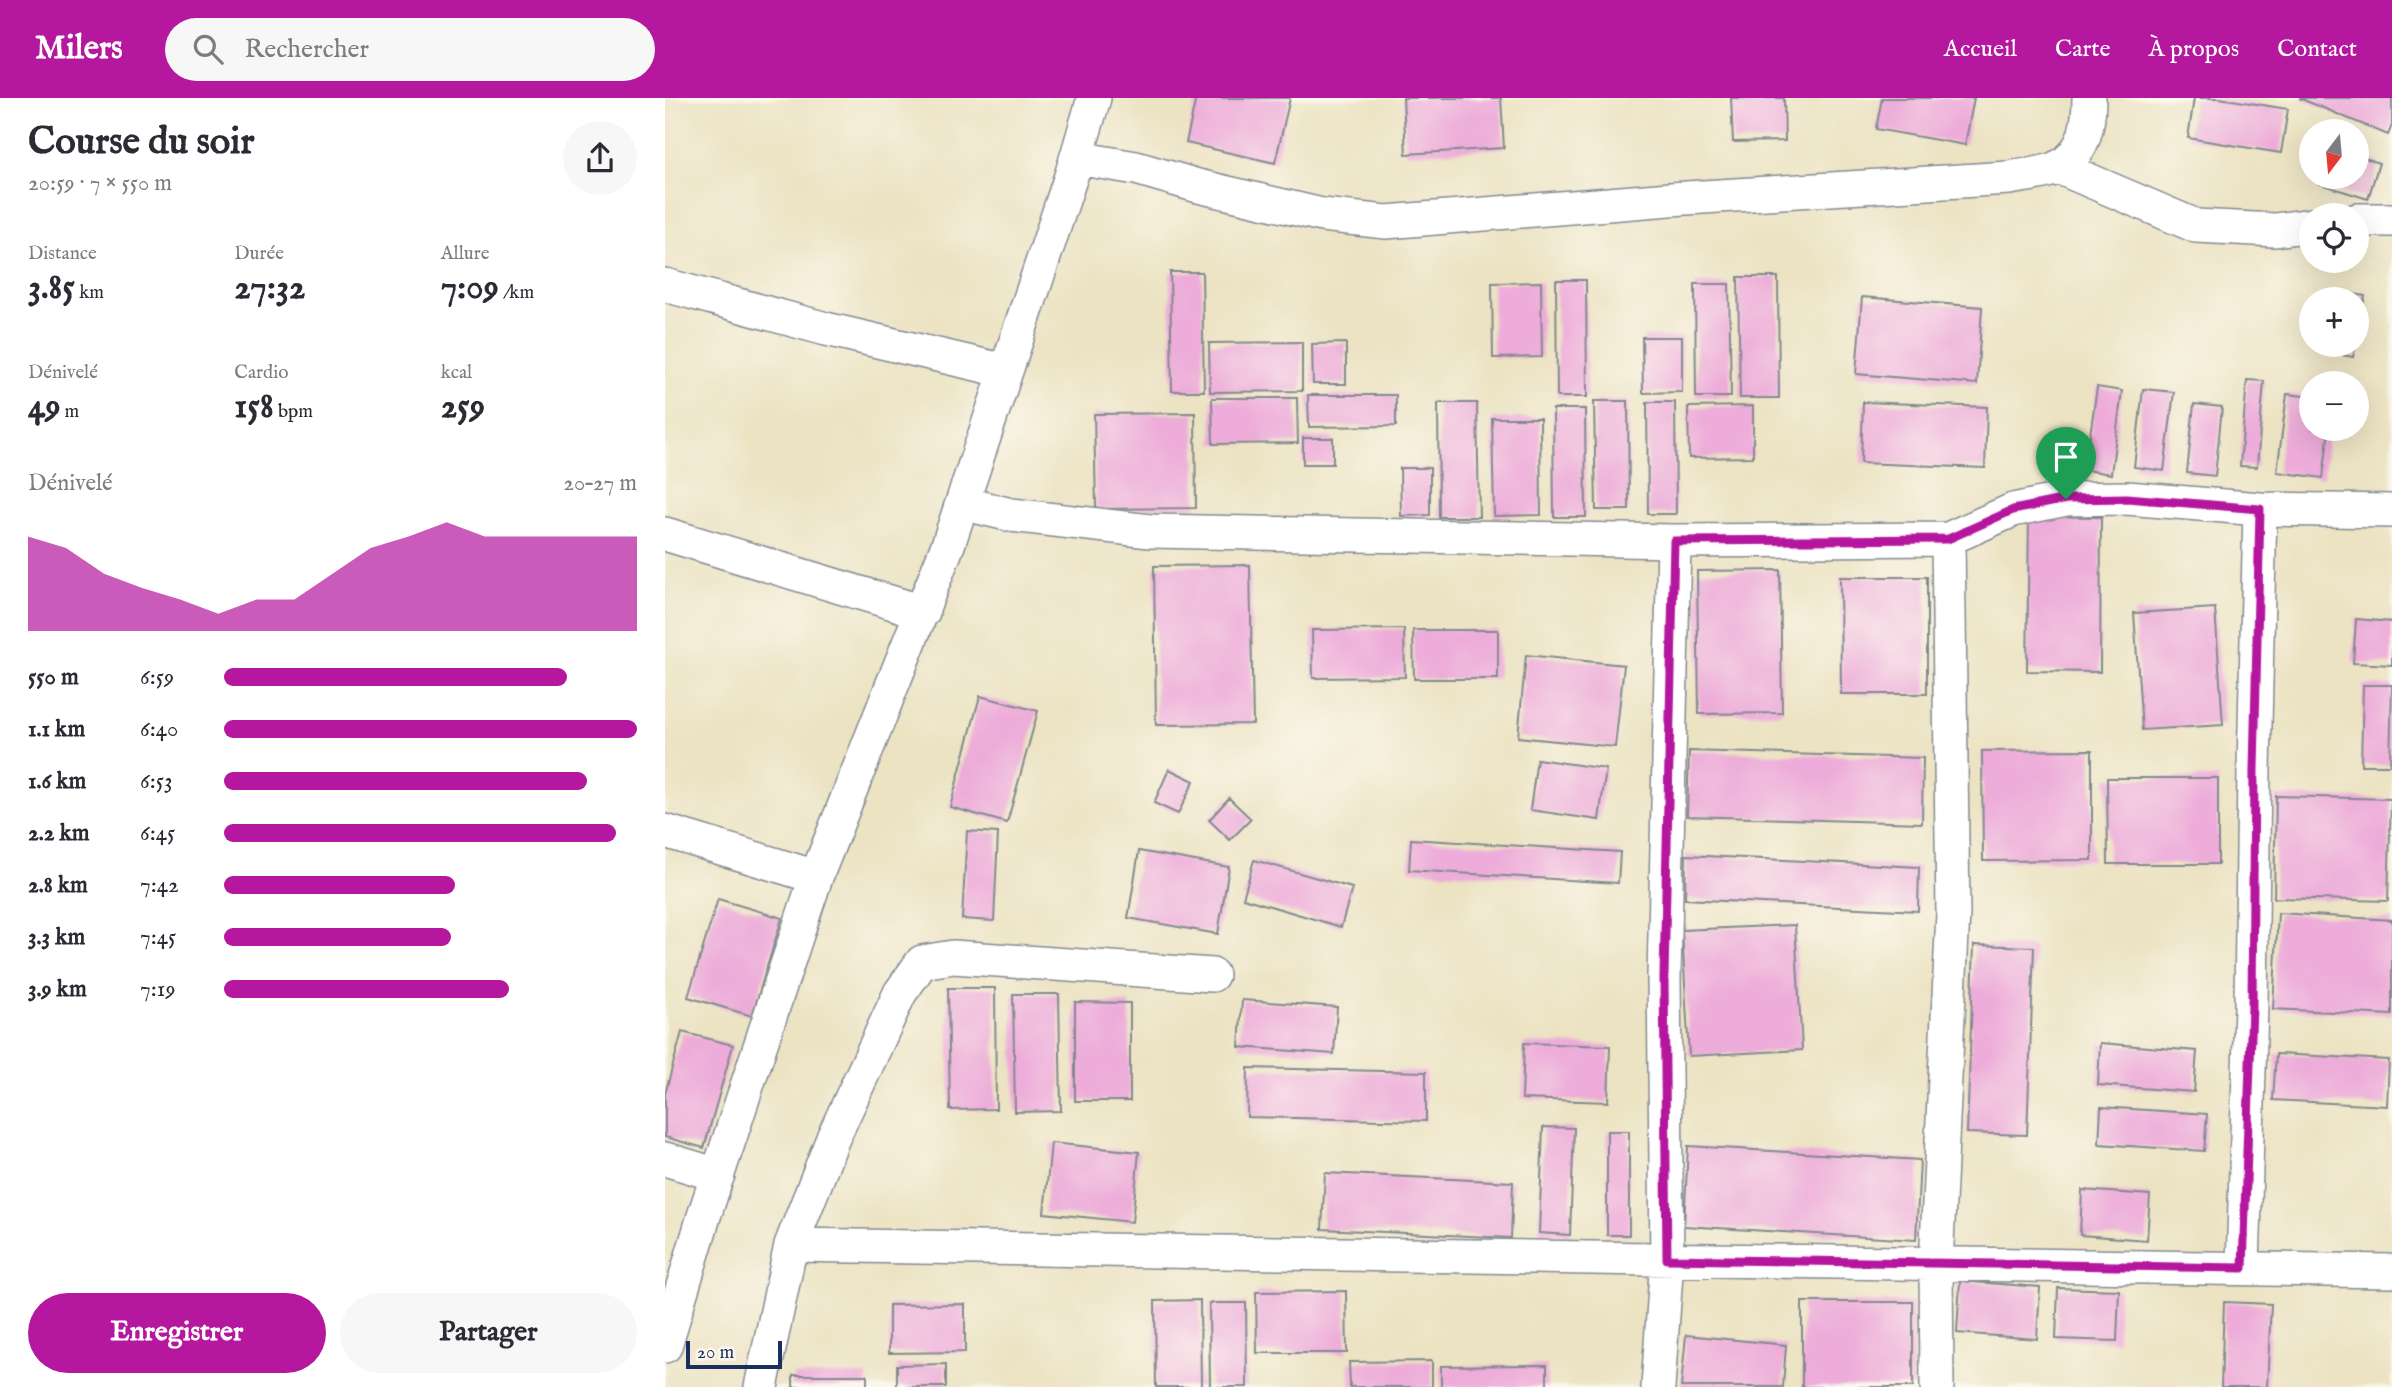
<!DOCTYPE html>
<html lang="fr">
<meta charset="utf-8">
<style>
body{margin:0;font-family:"IM FELL English",serif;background:#f7f7f7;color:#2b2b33;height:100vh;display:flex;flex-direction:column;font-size:26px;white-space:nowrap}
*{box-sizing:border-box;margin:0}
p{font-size:23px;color:#7c7c81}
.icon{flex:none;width:38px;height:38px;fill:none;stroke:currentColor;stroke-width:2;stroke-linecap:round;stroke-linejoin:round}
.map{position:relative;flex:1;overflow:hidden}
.drawer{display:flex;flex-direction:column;background:#fff;width:665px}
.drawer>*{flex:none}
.needle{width:46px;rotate:196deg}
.buttons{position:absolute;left:1634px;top:21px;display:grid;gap:14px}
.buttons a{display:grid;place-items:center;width:70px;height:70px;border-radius:50%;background:#fff;box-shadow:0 7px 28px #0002;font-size:35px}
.scale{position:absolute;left:21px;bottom:18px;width:96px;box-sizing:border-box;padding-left:7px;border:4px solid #1b2f5e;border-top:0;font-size:19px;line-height:24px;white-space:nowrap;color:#1b2f5e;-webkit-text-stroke:5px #fbf7ec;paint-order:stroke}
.pin{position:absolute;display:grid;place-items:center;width:60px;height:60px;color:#fff;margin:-72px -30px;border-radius:50% 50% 50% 0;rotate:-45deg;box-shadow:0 0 7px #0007}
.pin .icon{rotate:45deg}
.round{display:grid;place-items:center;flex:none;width:74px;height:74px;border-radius:37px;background:#f7f7f7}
.head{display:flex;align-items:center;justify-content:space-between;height:119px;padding:0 28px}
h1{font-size:38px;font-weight:800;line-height:52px}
.stats{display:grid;grid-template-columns:repeat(3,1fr);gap:10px;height:119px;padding:7px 28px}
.stats div{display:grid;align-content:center}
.stats b{font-size:35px;font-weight:800}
.stats small{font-size:19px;font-weight:400}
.stats p{font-size:19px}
.chart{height:196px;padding:14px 28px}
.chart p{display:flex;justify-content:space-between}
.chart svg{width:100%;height:126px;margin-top:7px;fill:#b5179e;opacity:.7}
.cta{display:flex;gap:14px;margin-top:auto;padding:14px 28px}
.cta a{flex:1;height:80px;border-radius:42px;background:#b5179e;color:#fff;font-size:28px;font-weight:800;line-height:80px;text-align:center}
.cta a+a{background:#f7f7f7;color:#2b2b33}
ul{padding:0 28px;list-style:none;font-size:23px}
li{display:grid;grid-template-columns:112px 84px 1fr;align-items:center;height:52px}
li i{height:18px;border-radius:9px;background:#b5179e}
header{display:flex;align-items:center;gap:42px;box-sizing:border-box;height:98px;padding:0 35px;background:#b5179e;color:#fff}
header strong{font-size:33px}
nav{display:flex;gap:38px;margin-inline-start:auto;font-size:24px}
.search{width:490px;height:63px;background:#f7f7f7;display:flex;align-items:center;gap:18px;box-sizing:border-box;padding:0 24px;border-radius:38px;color:#7c7c81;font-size:26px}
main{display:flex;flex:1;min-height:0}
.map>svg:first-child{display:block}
</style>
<header>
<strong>Milers</strong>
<div class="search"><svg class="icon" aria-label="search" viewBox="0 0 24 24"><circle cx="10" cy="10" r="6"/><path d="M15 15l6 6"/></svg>Rechercher</div>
<nav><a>Accueil</a><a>Carte</a><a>À propos</a><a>Contact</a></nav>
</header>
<main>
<section class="drawer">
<div class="head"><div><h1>Course du soir</h1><p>20:59 · 7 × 550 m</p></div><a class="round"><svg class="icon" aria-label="share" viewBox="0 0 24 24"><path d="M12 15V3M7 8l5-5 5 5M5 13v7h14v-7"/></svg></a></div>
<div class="stats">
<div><p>Distance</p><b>3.85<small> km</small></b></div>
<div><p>Durée</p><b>27:32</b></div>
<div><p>Allure</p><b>7:09<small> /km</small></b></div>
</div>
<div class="stats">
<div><p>Dénivelé</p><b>49<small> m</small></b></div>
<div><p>Cardio</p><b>158<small> bpm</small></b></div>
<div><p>kcal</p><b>259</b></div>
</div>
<div class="chart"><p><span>Dénivelé</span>20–27 m</p>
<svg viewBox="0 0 160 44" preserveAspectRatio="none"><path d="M0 44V11L10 15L20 24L30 29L40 33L50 38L60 33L70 33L80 24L90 15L100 11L110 6L120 11L130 11L140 11L150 11L160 11V44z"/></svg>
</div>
<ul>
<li><b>550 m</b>6:59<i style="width:83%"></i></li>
<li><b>1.1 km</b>6:40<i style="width:100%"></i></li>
<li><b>1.6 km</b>6:53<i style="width:88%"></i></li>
<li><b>2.2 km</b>6:45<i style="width:95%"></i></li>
<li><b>2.8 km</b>7:42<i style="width:56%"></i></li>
<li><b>3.3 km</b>7:45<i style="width:55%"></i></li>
<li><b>3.9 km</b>7:19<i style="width:69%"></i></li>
</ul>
<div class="cta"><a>Enregistrer</a><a>Partager</a></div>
</section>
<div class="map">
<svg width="1727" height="1289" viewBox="0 0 1727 1289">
<rect width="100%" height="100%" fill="#fbf7ec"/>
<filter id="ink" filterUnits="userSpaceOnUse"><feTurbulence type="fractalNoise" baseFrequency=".0143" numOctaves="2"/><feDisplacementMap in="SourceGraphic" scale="14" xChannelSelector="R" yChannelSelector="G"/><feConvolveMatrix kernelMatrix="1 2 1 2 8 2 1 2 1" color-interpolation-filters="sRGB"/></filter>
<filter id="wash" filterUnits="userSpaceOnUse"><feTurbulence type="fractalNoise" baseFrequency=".00686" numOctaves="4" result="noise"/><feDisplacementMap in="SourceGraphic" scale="28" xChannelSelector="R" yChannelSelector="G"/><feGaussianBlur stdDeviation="1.57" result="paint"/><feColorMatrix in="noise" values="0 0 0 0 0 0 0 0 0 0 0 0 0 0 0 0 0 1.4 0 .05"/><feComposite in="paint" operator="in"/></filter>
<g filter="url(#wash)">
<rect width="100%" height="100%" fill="#ece3c3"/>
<g id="blocks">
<path fill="#edacd9" d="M531,0H625L610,65L521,45Z
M738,0H836L839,50L741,56Z
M1066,0H1119L1120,43L1068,44Z
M1217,0H1309L1300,47L1211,31Z
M1529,0H1554L1623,11L1616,55L1523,40Z
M1634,0H1727V27L1723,37Z
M1692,57L1714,65L1703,101L1655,86L1658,79H1692Z
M505,174H537L539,293H507Z
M1073,179H1113L1114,300H1075Z
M891,182H921L922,299H892Z
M876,184L877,259L828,260L827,185Z
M1030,186H1064L1066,299H1031Z
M1673,193L1700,198L1694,232L1692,201H1671Z
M1197,199L1317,209L1312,286L1191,276Z
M977,239H1017V294L978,295Z
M637,244V293L545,294L544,245Z
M681,245V286H648L647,246Z
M1662,247H1691L1688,259L1661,254Z
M1582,282L1599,283L1592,369L1575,368Z
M1432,289L1457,293L1446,376L1420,372Z
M1478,291L1509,294L1499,373L1469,369Z
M1622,296L1647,299V331H1664L1658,380L1612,374Z
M643,297H731V328L644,329Z
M547,300H632L633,345L548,346Z
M929,303H963L964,412H931Z
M982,304H1010L1011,416H983Z
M1198,304L1322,309L1320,370L1196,365Z
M773,305H812L814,419H774Z
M1529,306L1557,309L1550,378L1522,375Z
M1088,308V359L1024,360L1023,309Z
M888,311H920L921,419H889Z
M530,315L531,410L431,411L429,316Z
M827,320H875L876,417L829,418Z
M638,340H668V366H638Z
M735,370H765V417L736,418Z
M1364,418L1436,419L1435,574L1362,573Z
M585,467L588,626L491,627L489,468Z
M1115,472L1117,615L1034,616L1032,473Z
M1175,479H1262V596H1176Z
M1550,510L1558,627L1477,632L1469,515Z
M1691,521L1727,524V567L1688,565Z
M739,531L740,579L648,580L647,532Z
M748,532H833V581H749Z
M861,557L959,567L950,649L853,639Z
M1698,587H1727L1725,667H1696Z
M315,598L373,613L342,725L285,709Z
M1427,652V762L1318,763L1317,653Z
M1024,653L1258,660L1257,725L1022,718Z
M872,661L941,671L934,722L865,712Z
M504,671L529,683L513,716L489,705Z
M1442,680H1553V766H1443Z
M1611,698L1726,701L1723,803L1609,800Z
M564,700L586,721L565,742L544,722Z
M302,733L333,735L329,823L297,821Z
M746,741L955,754L953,785L744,772Z
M474,753L564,769L553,836L463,820Z
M1021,757L1254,769L1253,813L1020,801Z
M589,762L687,790L676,829L578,800Z
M53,801L117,820L87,918L23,899Z
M1613,815L1727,822V917L1608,911Z
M1130,827L1137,952L1024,958L1017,832Z
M1309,847L1369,849L1362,1037L1302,1035Z
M283,890H330L331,1011L285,1012Z
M348,896H394L396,1013L350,1014Z
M577,902L672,909L669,956L574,949Z
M410,904L465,905V1003H410Z
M17,934L68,947L39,1050L0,1039V996Z
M859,945L945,948L943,1004L857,1001Z
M1435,945L1532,953L1529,994L1433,987Z
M1611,956L1724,962L1722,1008L1608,1002Z
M583,970L761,974V1023L582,1019Z
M1436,1009L1542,1016L1539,1053L1434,1046Z
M878,1029L909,1030L905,1137L874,1135Z
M942,1033H964V1137H942Z
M386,1045L474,1054L467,1124L379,1115Z
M1023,1048L1255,1062L1251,1142L1019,1128Z
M660,1075L848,1084L846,1140L657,1131Z
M1417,1092L1485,1097L1482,1142L1415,1137Z
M1295,1183L1375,1189L1372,1241L1292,1235Z
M1393,1190L1454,1192L1452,1243L1391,1241Z
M681,1193L682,1255H592L591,1194Z
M535,1202L536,1289H491L490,1203Z
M1137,1204H1248V1289H1137Z
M1559,1204L1606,1206L1602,1289H1556Z
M544,1205H581L582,1289H545Z
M300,1206V1254L224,1255V1207Z
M1021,1237L1121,1247L1118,1289H1016Z
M767,1263V1289H685L684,1264Z
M281,1266V1289H232V1267Z
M882,1267V1289H776V1268Z
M128,1277H202V1289H128Z"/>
</g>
</g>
<g filter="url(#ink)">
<use href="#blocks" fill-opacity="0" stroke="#848990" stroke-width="2"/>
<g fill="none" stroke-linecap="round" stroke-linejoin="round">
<g stroke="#848990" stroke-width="36">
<path id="minor" d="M412,60L471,70L533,88L657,117L721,124L1005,101L1344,80C1359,77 1380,76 1394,69C1420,54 1424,26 1424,0
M1393,69L1531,128L1610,132L1647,127
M1692,122H1727
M0,187L161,231L341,273
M297,405L346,417L485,433L1009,443L1283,441L1348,412L1401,401L1462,400L1595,411
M0,436L258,514
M0,733L151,779
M0,1061L53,1077
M126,1147L1727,1173
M1578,1169L1586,908L1589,672L1595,411L1727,413
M0,1248L39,1118L151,779L283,447L407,75L429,0
M96,1289L126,1147L168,1040L235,895L257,864L288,859L547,877
M993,1289L1002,1161L999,879L1009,443
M1272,1289L1271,1166L1288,815L1283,441"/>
</g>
<use href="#minor" stroke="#fff" stroke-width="33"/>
</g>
</g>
<g fill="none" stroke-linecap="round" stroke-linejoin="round" filter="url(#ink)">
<g stroke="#fff" stroke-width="14">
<path id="route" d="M1462,400L1595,411L1589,672L1587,908L1578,1170L1002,1161L999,879L1009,443L1283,441L1348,412L1401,401Z"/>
</g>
<use href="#route" stroke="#b5179e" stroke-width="9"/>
</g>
</svg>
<div class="buttons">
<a><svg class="needle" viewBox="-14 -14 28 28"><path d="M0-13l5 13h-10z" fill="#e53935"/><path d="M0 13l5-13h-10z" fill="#7c7c81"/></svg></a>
<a><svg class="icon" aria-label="locate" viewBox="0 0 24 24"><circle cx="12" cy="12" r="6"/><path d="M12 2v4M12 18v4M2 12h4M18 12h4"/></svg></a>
<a>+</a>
<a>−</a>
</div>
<div class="scale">20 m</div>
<div class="pin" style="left:1401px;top:401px;background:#1e9e55"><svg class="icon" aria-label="arrive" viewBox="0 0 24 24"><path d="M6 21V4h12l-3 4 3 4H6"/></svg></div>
</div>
</main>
